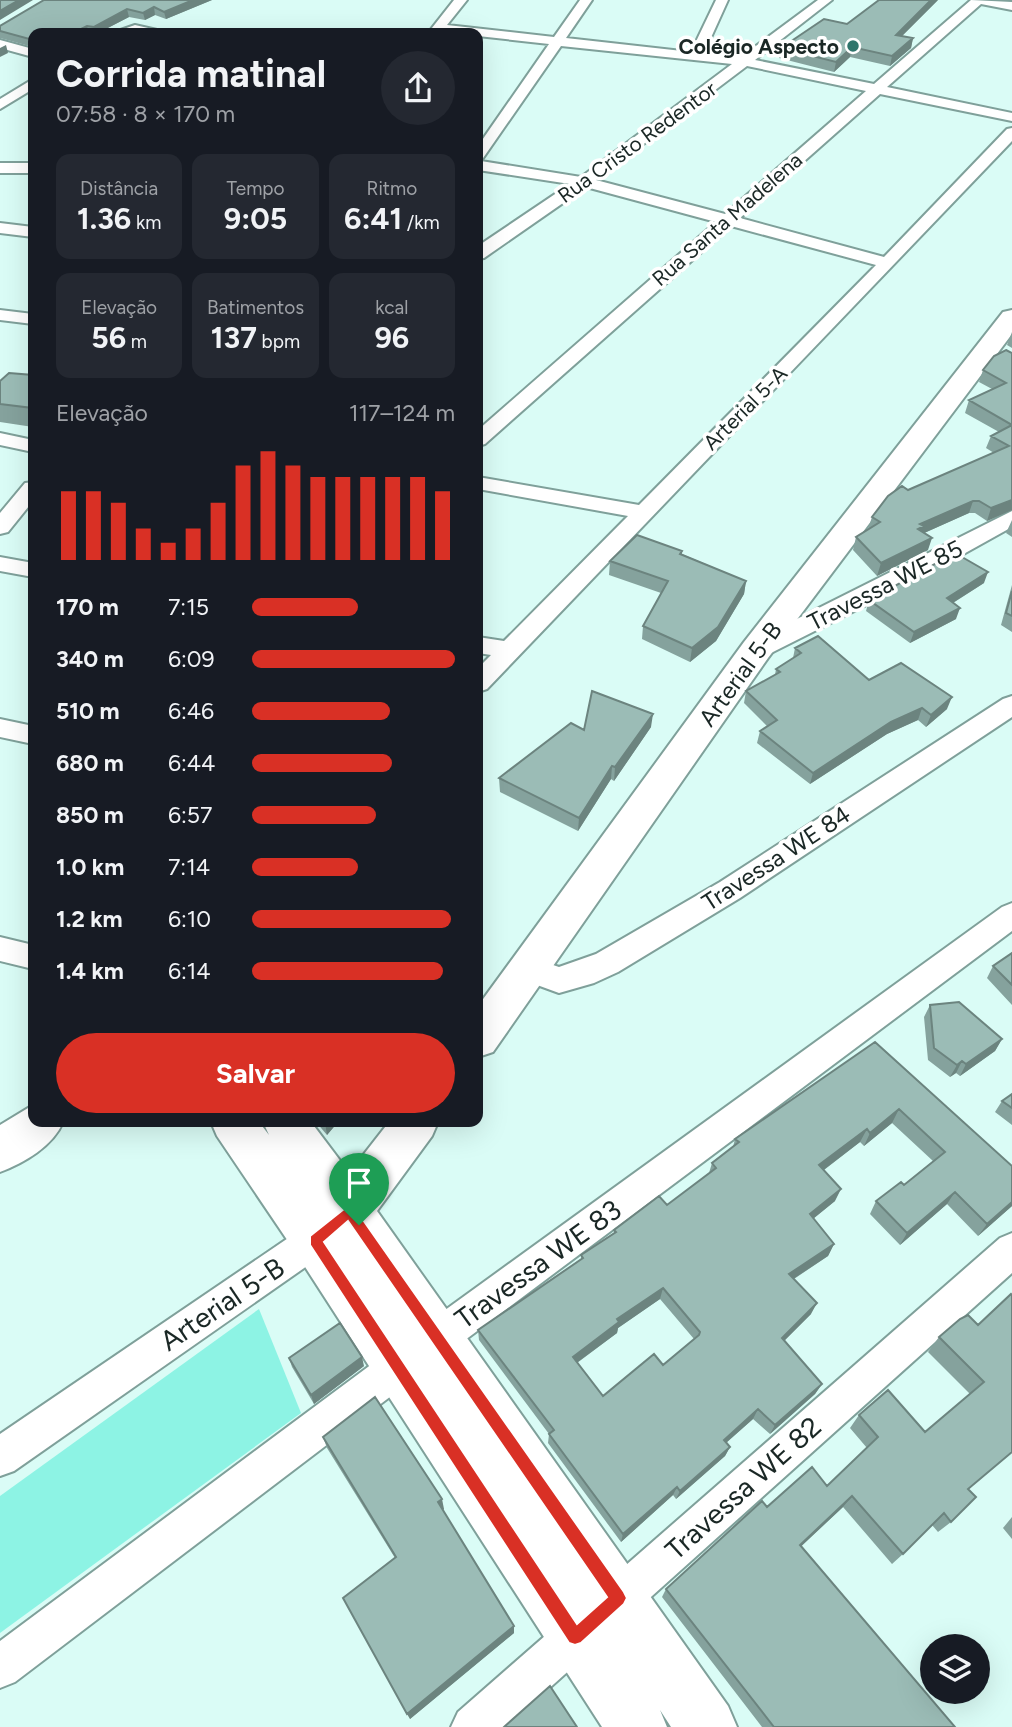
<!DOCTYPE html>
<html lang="pt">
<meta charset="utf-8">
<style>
body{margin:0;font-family:Figtree,sans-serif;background:#242831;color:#f1f3f6;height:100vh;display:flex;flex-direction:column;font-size:26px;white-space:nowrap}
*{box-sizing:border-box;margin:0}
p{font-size:23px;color:#9ea1a6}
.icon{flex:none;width:38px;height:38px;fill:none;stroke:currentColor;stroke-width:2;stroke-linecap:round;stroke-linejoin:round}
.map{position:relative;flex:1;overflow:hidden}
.panel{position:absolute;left:28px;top:28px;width:455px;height:1099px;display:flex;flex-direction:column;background:#171b24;border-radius:14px;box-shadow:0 7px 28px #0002}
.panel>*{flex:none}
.fabs{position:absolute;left:920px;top:1634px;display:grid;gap:14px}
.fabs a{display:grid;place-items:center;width:70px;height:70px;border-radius:50%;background:#171b24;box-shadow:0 7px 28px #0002;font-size:35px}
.pin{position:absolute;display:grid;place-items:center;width:60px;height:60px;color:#fff;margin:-72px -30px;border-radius:50% 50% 50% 0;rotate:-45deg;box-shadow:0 0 7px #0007}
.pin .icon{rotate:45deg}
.round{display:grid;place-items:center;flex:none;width:74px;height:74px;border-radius:37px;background:#242831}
.head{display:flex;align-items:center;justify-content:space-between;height:119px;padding:0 28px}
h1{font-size:38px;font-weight:700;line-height:52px}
.metrics{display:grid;grid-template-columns:repeat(3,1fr);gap:10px;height:119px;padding:7px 28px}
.metrics div{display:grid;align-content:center;border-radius:14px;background:#242831;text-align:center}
.metrics b{font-size:30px;font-weight:700}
.metrics small{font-size:19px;font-weight:400}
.metrics p{font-size:19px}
.chart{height:196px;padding:14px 28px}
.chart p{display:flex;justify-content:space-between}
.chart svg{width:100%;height:126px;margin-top:7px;stroke:#d93025;stroke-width:6}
.cta{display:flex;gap:14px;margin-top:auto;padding:14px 28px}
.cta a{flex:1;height:80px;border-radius:42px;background:#d93025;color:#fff;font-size:28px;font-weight:700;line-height:80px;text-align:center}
ul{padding:0 28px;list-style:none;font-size:23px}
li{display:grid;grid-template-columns:112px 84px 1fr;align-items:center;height:52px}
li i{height:18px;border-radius:9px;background:#d93025}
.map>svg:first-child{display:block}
</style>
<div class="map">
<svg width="1012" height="1727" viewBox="0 0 1012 1727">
<rect width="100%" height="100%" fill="#dafcf6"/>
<path fill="#8df3e4" d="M259,1309L301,1413L0,1633V1496Z"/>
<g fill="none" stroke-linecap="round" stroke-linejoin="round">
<g stroke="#7fa09a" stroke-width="4">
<path id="street" d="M454,0H467L447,25L554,37L580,0H592L566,38L691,52L716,0H728L704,53L741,57L818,0H832L755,60L874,84L971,0L1012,2V10L981,4L887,87L1012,113V121L880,94L740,218L884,257L1007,129L1012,128V141L487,689L478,692V668L491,655L478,653V637L504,641L628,516L478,489V477L639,505L876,265L731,226L485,444L478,446V430L716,222L586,187L484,258L478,259V246L570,184L478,170V146L549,44L478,36V33H428ZM561,46L732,64L581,177L481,161ZM747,66L866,91L725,214L596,180Z
M135,25L157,30L159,33H112Z
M0,40L33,49V57L0,48Z
M33,79V89L0,109V99Z
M0,163H33V173H0Z
M0,223L33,227V237L0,233Z
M0,310L33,314V324L0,320Z
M0,433L33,440V452L0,445Z
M33,482V501L8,532L0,534V513L25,483Z
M1012,511V527L924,576L765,656L756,658L747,656L744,650L747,644Z
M0,557L33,563V577L0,571Z
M1012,696V717L740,898L618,972L594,983L559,993L518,978L514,969L518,960L529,957L559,967L596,954L720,882L1003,699Z
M0,719L33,726V744L0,737Z
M1012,903V931L449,1352L15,1682L0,1688V1641L423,1326L1002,907Z
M0,937L33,945V969L0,961Z
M315,1223L327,1228L332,1240L327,1252L14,1471L0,1476V1434L303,1228Z
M1012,1233V1273L506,1727H451L458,1712L1000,1238Z"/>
</g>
<g stroke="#7fa09a" stroke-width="4">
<path id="secondary" d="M33,1105V1122H63C53,1146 24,1163 0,1172V1125Z
M211,1122H259L269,1135L263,1122H311L366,1195L373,1211L366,1227L349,1233L333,1227L339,1240L332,1256L315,1263L298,1256L217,1136Z"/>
</g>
<g stroke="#7fa09a" stroke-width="4">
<path id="primary" d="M1012,310V334L768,658L493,1052L478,1057V1006L744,642L1003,312Z
M389,1122H438L432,1136L377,1211L728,1706L737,1727H671L660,1710L667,1727H602L298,1256L291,1240L298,1224L332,1195Z"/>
</g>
<use href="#street" fill="#fff" fill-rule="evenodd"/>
<use href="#secondary" fill="#fff" fill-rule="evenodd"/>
<use href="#primary" fill="#fff" fill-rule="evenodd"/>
</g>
<path fill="#85a29d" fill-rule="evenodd" d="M44,0H212L166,19L155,15L145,20L129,17L98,33H33V47L0,38V26Z
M938,0L902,36L913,38L911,48L890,66L850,57L834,72L779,58L781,48L847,24Z
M1012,332V348L1007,345Z
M1012,353V510L987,521L975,513H969L924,533L928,550L877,576L853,550L856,537L868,529L872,517L908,490L994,453L986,448L991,436L999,432L965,413L969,400L992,389L979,382L983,370Z
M33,375V427L0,422V381Z
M1012,520V537L1006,533Z
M682,551V554L746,581L744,594L716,641L690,662L642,639L643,626L661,593L609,575L610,561Z
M984,583L953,603L956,619L910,643L866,611L869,600Z
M1012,585V632L1001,625Z
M795,648L869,680L947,709L926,727L918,720L887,734L810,784L757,743L760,731L767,726L744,703L746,691L775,675L776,669L793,658Z
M651,727L614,781L611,779L578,831L500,792L499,778L584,730Z
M1012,953V1005L987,978L993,966Z
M930,1005L1002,1039L995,1051L960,1076L956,1073L950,1077L928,1060L924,1017Z
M875,1042L1012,1166V1206L978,1236L947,1204L900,1245L870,1214L876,1201L904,1185L933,1161L892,1123L864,1146L860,1142L824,1170L835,1201L813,1219L834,1244L828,1256L794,1279L811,1314L784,1341L822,1384L815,1394L770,1434L753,1419L726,1443L730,1447L725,1456L676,1499L673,1495L621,1542L548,1443L549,1434L479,1340L478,1330L581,1259V1255L614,1234V1230L667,1205L709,1173L712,1163L733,1147L735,1139ZM660,1299L694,1339L663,1365L603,1396L577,1363L617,1333L618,1328Z
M1012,1094V1125L995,1112L1002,1101Z
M316,1122H338L327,1135Z
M1011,1294L969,1489L951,1522L938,1532L932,1525L903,1554L892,1564L843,1507L801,1546L955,1727H762L662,1597L666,1589L767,1507L827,1486L867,1448L850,1428L859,1415L925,1432L970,1394L928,1352L939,1337L978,1325Z
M289,1358L364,1366L314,1404L292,1367Z
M323,1437L444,1509L443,1510L514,1626V1633L410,1719L395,1558L327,1448Z
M1012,1517V1539L1003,1528Z"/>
<path fill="#6c847f" d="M19,0H33L0,20V11Z
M193,0H212L166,19L164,12Z
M931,0H938L894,44L896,35Z
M154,7L155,15L145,20L143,13Z
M127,9L129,17L98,33H96L94,27Z
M87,26L89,33H73Z
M913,38L911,48L890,66L892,56Z
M6,45L8,53L0,57V48Z
M852,47L850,57L834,72L836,62Z
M1012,500V510L987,521L991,508Z
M973,501L969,513L922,534L914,542L920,524Z
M932,538L928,550L877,576L881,563Z
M988,572L984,583L943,609L947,598Z
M746,581L744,594L716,641L690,662L692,648Z
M960,608L956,619L910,643L914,632Z
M952,697L947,709L926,727L931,715Z
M922,708L918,720L887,734L810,784L813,773L891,722Z
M653,714L651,727L614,781L615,767Z
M612,766L611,779L578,831L579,818Z
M1002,1039L995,1051L960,1076L966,1064Z
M962,1061L956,1073L950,1077L957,1065Z
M899,1109L892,1123L864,1146L870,1133Z
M325,1122H338L327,1135Z
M867,1129L860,1142L813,1178L819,1165Z
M841,1189L835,1201L804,1226L810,1214Z
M955,1192L947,1204L900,1245L907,1233Z
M1012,1202V1206L978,1236L987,1224Z
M834,1244L828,1256L784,1285L789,1274Z
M663,1288L660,1299L618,1328L617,1333L571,1367L573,1357L617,1319Z
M817,1303L811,1314L776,1349L782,1338Z
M362,1357L364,1366L314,1404L311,1395Z
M822,1384L815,1394L770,1434L775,1425Z
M758,1409L753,1419L719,1449L724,1440Z
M730,1447L725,1456L676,1499L680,1491Z
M677,1487L673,1495L621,1542L623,1534Z
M852,1496L843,1507L792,1555L800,1545Z
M442,1499L444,1509L440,1512L438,1502Z
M514,1626V1633L410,1719L407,1714Z"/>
<path fill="#9bbcb6" stroke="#6c847f" stroke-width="2" fill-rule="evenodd" d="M0,0H19L0,11Z
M44,0H193L164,12L154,7L143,13L127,9L94,27L87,26L73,33H33V40L0,31V26Z
M879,0H931L896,35L913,38L892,56L852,47L836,62L781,48L824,19L847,24Z
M1006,350L1012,353V425L969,400L1006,383L983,370L994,356Z
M9,373L33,375V408L0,404V381Z
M1012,425V500L991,508L979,501H973L920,524L924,526L918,529L932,538L881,563L856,537L880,522L872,517L888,496L902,486L908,490L1009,446L991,436Z
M637,535L682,551L680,554L746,581L718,627L692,648L643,626L668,581L610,561Z
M955,553L988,572L947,598L960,608L914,632L869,600Z
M1012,591V616L1006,613Z
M818,636L869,680L901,663L952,697L931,715L922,708L891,722L813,773L760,731L777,720L746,691L780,672L776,669L801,653L795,648Z
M592,691L653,714L615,767L612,766L579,818L499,778L571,723L584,730Z
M1012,953V985L993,966Z
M959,1002L1002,1039L966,1064L962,1061L957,1065L934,1048L930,1005Z
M875,1042L1012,1166V1202L987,1224L955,1192L907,1233L876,1201L901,1182L904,1185L945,1152L899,1109L870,1133L867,1129L819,1165L841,1189L810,1214L834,1244L789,1274L817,1303L782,1338L822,1384L775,1425L758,1409L724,1440L730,1447L680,1491L677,1487L623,1534L549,1434L554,1430L478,1330L583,1258L581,1255L616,1232L614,1230L659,1196L667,1205L716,1168L712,1163L739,1142L735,1139ZM663,1288L700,1332L699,1335L663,1365L654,1354L603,1396L573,1357L619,1322L617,1319Z
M1012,1094V1108L1002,1101Z
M1011,1294L1012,1295V1452L968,1489L976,1497L951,1522L944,1513L903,1554L852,1496L800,1545L955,1727H774L666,1589L762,1501L767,1507L812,1467L827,1486L878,1437L859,1415L888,1390L925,1432L984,1382L939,1337L960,1319L968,1315L978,1325Z
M340,1323L362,1357L311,1395L289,1358Z
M375,1397L442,1499L438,1502L514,1626L407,1714L343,1598L396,1557L323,1437Z
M550,1686L577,1727H504Z"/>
<path fill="#d93025" stroke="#fff" stroke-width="2" fill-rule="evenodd" d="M349,1205L354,1207L624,1592L627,1598L624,1604L581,1643L575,1645L569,1643L310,1245V1236ZM348,1221L607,1597L577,1624L324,1242Z"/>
<circle fill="#2f756c" stroke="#fff" stroke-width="2.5" cx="853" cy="46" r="7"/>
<g text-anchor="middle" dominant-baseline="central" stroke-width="7" stroke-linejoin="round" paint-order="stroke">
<g font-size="21" font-weight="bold" fill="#1a2725" stroke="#fff" text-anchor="end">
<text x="839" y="46">Colégio Aspecto</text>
</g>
<g font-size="21" fill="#1a2725" stroke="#fff">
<text transform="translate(637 142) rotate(-36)">Rua Cristo Redentor</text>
<text transform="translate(727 219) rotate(-41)">Rua Santa Madelena</text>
<text transform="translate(745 408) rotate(-45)">Arterial 5-A</text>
</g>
<g font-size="24" fill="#1a2725" stroke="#fff">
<text transform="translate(885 585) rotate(-27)">Travessa WE 85</text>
<text transform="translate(740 674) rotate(-54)">Arterial 5-B</text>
<text transform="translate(776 858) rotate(-33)">Travessa WE 84</text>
</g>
<g font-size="28" fill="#1a2725" stroke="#fff">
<text transform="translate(538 1264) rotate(-36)">Travessa WE 83</text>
<text transform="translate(222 1304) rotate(-34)">Arterial 5-B</text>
<text transform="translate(743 1488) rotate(-42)">Travessa WE 82</text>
</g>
</g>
</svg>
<div class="fabs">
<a><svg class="icon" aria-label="layers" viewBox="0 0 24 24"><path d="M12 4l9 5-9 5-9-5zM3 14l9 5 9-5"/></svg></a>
</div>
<div class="pin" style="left:359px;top:1225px;background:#1e9e55"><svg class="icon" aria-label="arrive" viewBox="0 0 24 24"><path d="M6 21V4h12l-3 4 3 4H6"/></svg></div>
<section class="panel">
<div class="head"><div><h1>Corrida matinal</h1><p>07:58 · 8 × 170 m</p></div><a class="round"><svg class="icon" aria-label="share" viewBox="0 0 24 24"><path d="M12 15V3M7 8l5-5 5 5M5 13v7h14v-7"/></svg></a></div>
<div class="metrics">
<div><p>Distância</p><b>1.36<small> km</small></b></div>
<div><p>Tempo</p><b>9:05</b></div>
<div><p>Ritmo</p><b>6:41<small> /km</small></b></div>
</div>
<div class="metrics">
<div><p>Elevação</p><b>56<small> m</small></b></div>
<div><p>Batimentos</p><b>137<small> bpm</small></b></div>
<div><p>kcal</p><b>96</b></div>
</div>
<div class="chart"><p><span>Elevação</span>117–124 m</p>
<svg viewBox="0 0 160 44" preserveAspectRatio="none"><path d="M5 44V20M15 44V20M25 44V24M35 44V33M45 44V38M55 44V33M65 44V24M75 44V11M85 44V6M95 44V11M105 44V15M115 44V15M125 44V15M135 44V15M145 44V15M155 44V20"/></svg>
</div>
<ul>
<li><b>170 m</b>7:15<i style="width:52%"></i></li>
<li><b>340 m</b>6:09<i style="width:100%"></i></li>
<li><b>510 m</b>6:46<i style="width:68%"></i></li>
<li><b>680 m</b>6:44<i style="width:69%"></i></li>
<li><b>850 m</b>6:57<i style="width:61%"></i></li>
<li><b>1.0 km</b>7:14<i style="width:52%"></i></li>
<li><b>1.2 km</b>6:10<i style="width:98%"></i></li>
<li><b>1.4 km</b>6:14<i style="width:94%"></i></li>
</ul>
<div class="cta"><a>Salvar</a></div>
</section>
</div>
